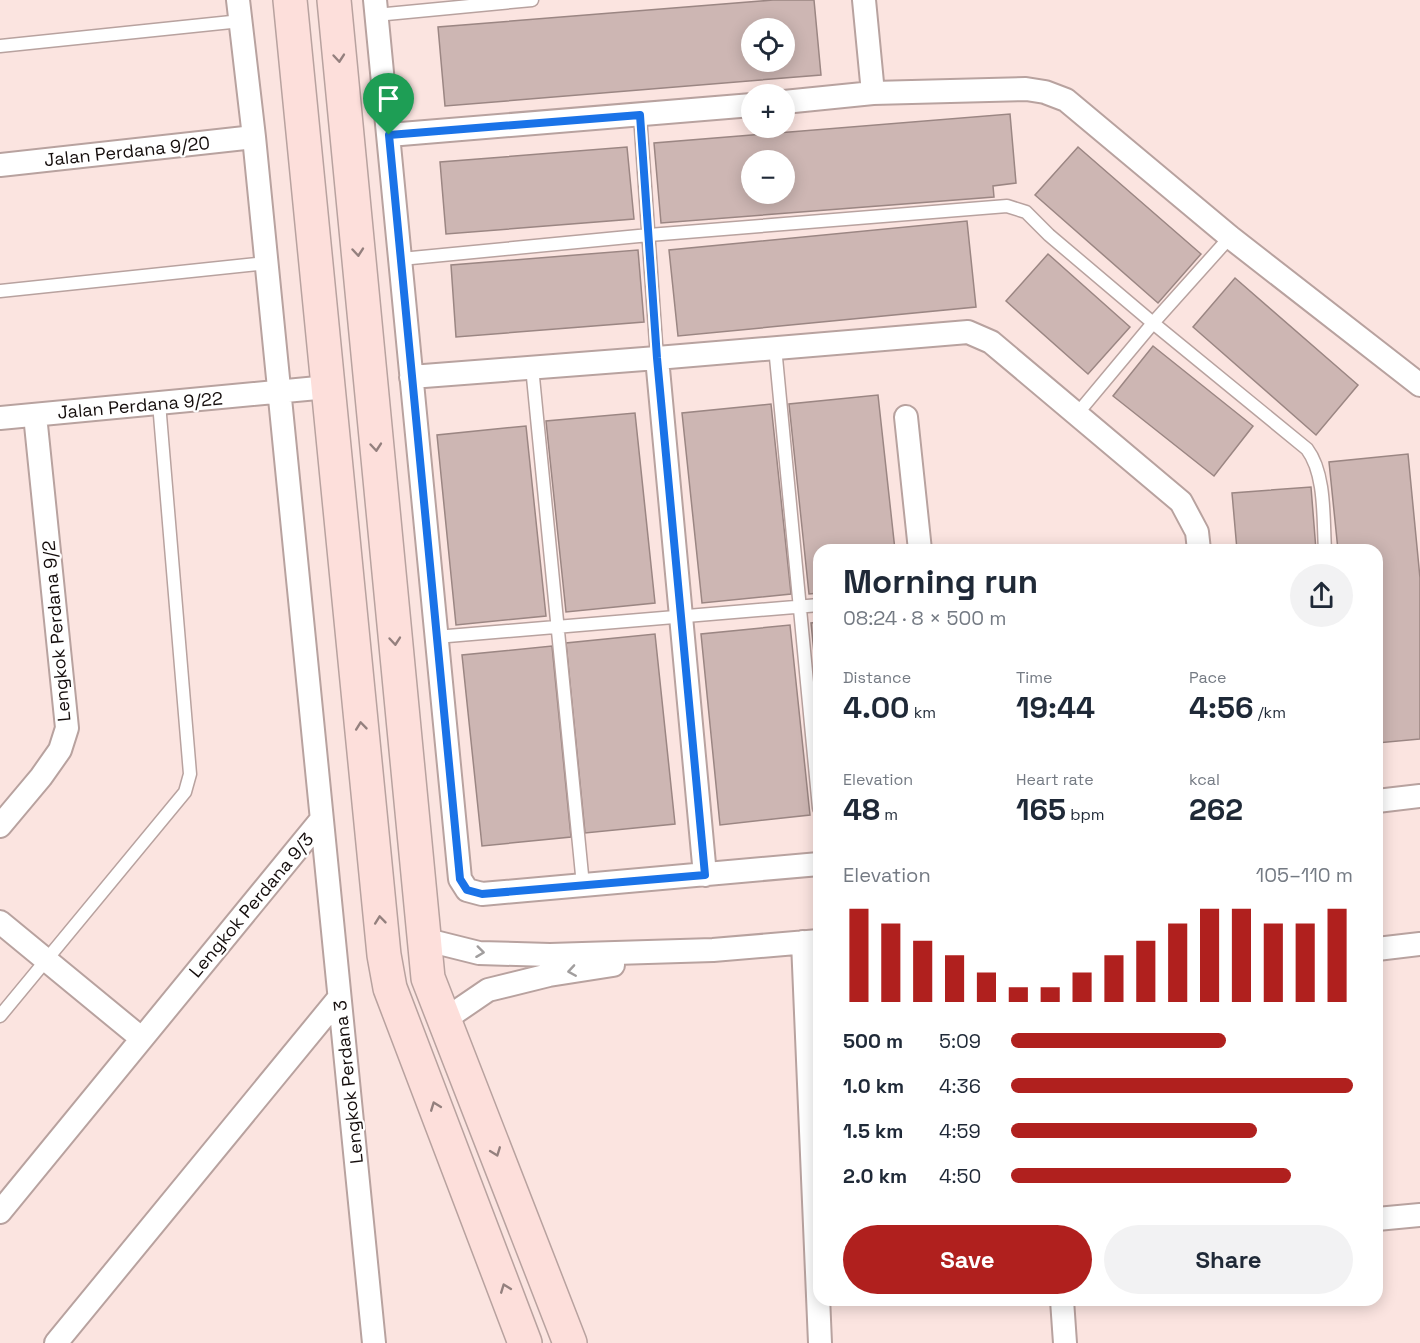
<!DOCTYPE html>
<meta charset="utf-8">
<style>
body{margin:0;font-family:"Space Grotesk",sans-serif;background:#f2f2f3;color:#1f2937;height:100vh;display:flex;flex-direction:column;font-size:22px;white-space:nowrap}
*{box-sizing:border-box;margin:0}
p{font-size:20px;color:#747a83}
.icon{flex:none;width:33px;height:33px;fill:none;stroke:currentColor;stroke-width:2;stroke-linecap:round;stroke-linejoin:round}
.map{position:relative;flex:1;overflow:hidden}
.sheet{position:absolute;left:813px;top:544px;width:570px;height:762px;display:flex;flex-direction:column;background:#fff;border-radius:18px;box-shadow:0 3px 15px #0003}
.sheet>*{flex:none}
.fabs{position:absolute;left:741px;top:18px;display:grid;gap:12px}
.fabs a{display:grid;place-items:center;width:54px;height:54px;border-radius:50%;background:#fff;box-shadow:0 3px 15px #0003;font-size:30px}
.pin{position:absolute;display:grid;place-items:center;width:51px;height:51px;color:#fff;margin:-62px -26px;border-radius:50% 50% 50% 0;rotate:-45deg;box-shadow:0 0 6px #0007}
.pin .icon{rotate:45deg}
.round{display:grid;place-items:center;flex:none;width:63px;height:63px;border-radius:32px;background:#f2f2f3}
.headline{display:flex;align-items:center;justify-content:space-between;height:102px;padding:0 30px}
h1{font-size:33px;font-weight:700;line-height:45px}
.metrics{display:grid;grid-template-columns:repeat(3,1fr);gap:9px;height:102px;padding:6px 30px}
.metrics div{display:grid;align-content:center}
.metrics b{font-size:30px;font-weight:700}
.metrics small{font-size:16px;font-weight:400}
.metrics p{font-size:16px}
.chart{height:168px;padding:12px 30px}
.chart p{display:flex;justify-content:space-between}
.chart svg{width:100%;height:108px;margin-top:6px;stroke:#b0201e;stroke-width:6}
.cta{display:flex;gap:12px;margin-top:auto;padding:12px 30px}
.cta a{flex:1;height:69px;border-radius:36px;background:#b0201e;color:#fff;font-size:24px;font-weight:700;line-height:69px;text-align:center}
.cta a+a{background:#f2f2f3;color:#1f2937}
ul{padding:0 30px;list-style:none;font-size:20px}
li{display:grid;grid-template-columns:96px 72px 1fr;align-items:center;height:45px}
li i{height:15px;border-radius:8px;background:#b0201e}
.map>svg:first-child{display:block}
</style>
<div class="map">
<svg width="1420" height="1343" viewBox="0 0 1420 1343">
<rect width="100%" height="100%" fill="#fbe4e0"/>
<path fill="#cdb6b3" stroke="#9b8683" stroke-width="1.5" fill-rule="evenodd" d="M773,0H814L821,75L445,106L438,27ZM752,28H784V62H752Z
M1010,114L1016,183L993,186L994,197L661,223L654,143ZM752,160H784V194H752Z
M627,147L634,219L446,234L440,162Z
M1078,147L1201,254L1158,303L1035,195Z
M967,221L976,307L678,336L669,250Z
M638,250L644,322L456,337L451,265Z
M1048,254L1130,327L1088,374L1006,301Z
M1235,278L1358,385L1316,435L1193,327Z
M1153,346L1253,426L1214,476L1113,396Z
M878,395L895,550H819V593L809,594L789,404Z
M771,404L791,594L702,603L682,413Z
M635,413L655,603L566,612L546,421Z
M526,426L546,616L456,625L437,435Z
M1408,454L1420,578V739L1377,743V550H1338L1329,462Z
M1311,487L1316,550H1237L1232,493Z
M819,622V703L811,623Z
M790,625L810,815L720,825L701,634Z
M655,634L675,824L585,833L566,643Z
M552,646L571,837L482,846L462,655Z"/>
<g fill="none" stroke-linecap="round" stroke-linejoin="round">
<g stroke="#b8a29f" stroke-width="15">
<path id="lane" d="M376,15L532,0
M0,46L241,21
M640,115L657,358
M401,259L649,235L1007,206L1026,212L1049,235L1153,323L1307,449C1326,474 1323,520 1325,550
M0,291L267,263
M775,347L819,808
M532,367L583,885
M1077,414L1153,323L1230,237
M436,637L819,605
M0,1016L185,792L190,774L159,403"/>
</g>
<g stroke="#b8a29f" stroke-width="26">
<path id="street" d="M238,0L254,137L374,1343
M375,0L460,879L467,890L482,894L819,864
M864,0L873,93
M784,102L873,93L1026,89L1045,92L1066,100L1230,237L1420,385
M389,135L752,105
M0,165L254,137
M657,358L705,875
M411,377L657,358L968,332L991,342L1181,502L1197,532L1199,550
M906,417L920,550
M0,418L328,387
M1377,801L1420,796
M0,826L41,777L60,750L67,728L35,415
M0,922L141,1038
M423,939L479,953L550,955L713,950L819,941
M803,942L820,1343
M1377,949L1420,944
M444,1020L488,990L549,975L613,965
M0,1212L321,820
M1377,1219L1420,1215
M1062,1300L1065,1343
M56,1343L339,998"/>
</g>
<g stroke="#b8a29f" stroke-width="36">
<path id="secondary" d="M290,0L384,955L390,988L525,1343
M334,0L428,978L570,1343"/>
</g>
<use href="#lane" stroke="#fff" stroke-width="12"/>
<use href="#street" stroke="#fff" stroke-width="22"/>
<use href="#secondary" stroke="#fddfdb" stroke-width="33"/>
</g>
<defs><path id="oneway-chevron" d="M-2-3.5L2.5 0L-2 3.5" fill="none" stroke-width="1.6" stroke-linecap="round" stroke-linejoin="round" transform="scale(1.5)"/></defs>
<g stroke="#94807e">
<use href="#oneway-chevron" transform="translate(339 58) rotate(85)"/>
<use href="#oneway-chevron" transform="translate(358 252) rotate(85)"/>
<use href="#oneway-chevron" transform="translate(376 447) rotate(85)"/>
<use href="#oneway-chevron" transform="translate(395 641) rotate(85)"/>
<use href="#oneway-chevron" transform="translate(361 726) rotate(-96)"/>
<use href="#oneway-chevron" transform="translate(380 920) rotate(-96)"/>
<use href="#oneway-chevron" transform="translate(435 1106) rotate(-111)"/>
<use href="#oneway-chevron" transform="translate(496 1152) rotate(69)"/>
<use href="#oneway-chevron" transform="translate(505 1288) rotate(-111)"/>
</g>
<g stroke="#a19e9e">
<use href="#oneway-chevron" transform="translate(480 952) rotate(7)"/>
<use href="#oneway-chevron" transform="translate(572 971) rotate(171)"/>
</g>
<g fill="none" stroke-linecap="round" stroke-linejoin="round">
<g stroke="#fff" stroke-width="12">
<path id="route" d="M640,115L657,358L705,875L482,894L467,890L460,879L389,135Z"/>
</g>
<use href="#route" stroke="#1a73e8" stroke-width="8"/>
</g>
<g text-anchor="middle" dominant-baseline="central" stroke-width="4.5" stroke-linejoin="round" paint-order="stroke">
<g font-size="18" fill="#140d0c" stroke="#fff">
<text transform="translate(127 151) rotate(-6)">Jalan Perdana 9/20</text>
<text transform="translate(140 405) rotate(-5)">Jalan Perdana 9/22</text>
<text transform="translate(56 631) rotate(-95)">Lengkok Perdana 9/2</text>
<text transform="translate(251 905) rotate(-50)">Lengkok Perdana 9/3</text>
<text transform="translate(348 1082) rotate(-96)">Lengkok Perdana 3</text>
</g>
</g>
</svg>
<div class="fabs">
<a><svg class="icon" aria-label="locate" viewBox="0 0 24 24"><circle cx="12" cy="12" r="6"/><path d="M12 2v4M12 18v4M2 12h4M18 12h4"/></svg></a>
<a>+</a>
<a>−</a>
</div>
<div class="pin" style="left:389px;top:135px;background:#1e9e55"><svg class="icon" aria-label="arrive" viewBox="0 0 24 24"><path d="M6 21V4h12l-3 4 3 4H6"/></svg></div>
<section class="sheet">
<div class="headline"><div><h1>Morning run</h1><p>08:24 · 8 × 500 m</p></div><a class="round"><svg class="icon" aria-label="share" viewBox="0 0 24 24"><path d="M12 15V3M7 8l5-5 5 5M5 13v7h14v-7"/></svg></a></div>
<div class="metrics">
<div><p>Distance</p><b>4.00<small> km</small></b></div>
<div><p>Time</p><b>19:44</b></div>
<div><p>Pace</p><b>4:56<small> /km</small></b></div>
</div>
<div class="metrics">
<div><p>Elevation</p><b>48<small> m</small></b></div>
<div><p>Heart rate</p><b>165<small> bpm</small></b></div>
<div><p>kcal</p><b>262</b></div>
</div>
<div class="chart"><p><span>Elevation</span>105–110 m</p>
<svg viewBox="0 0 160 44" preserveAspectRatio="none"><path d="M5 44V6M15 44V12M25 44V19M35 44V25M45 44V32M55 44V38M65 44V38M75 44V32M85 44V25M95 44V19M105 44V12M115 44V6M125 44V6M135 44V12M145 44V12M155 44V6"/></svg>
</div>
<ul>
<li><b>500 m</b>5:09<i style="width:63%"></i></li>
<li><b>1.0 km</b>4:36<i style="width:100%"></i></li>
<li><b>1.5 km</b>4:59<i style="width:72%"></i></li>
<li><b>2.0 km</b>4:50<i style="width:82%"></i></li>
</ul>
<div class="cta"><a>Save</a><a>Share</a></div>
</section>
</div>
